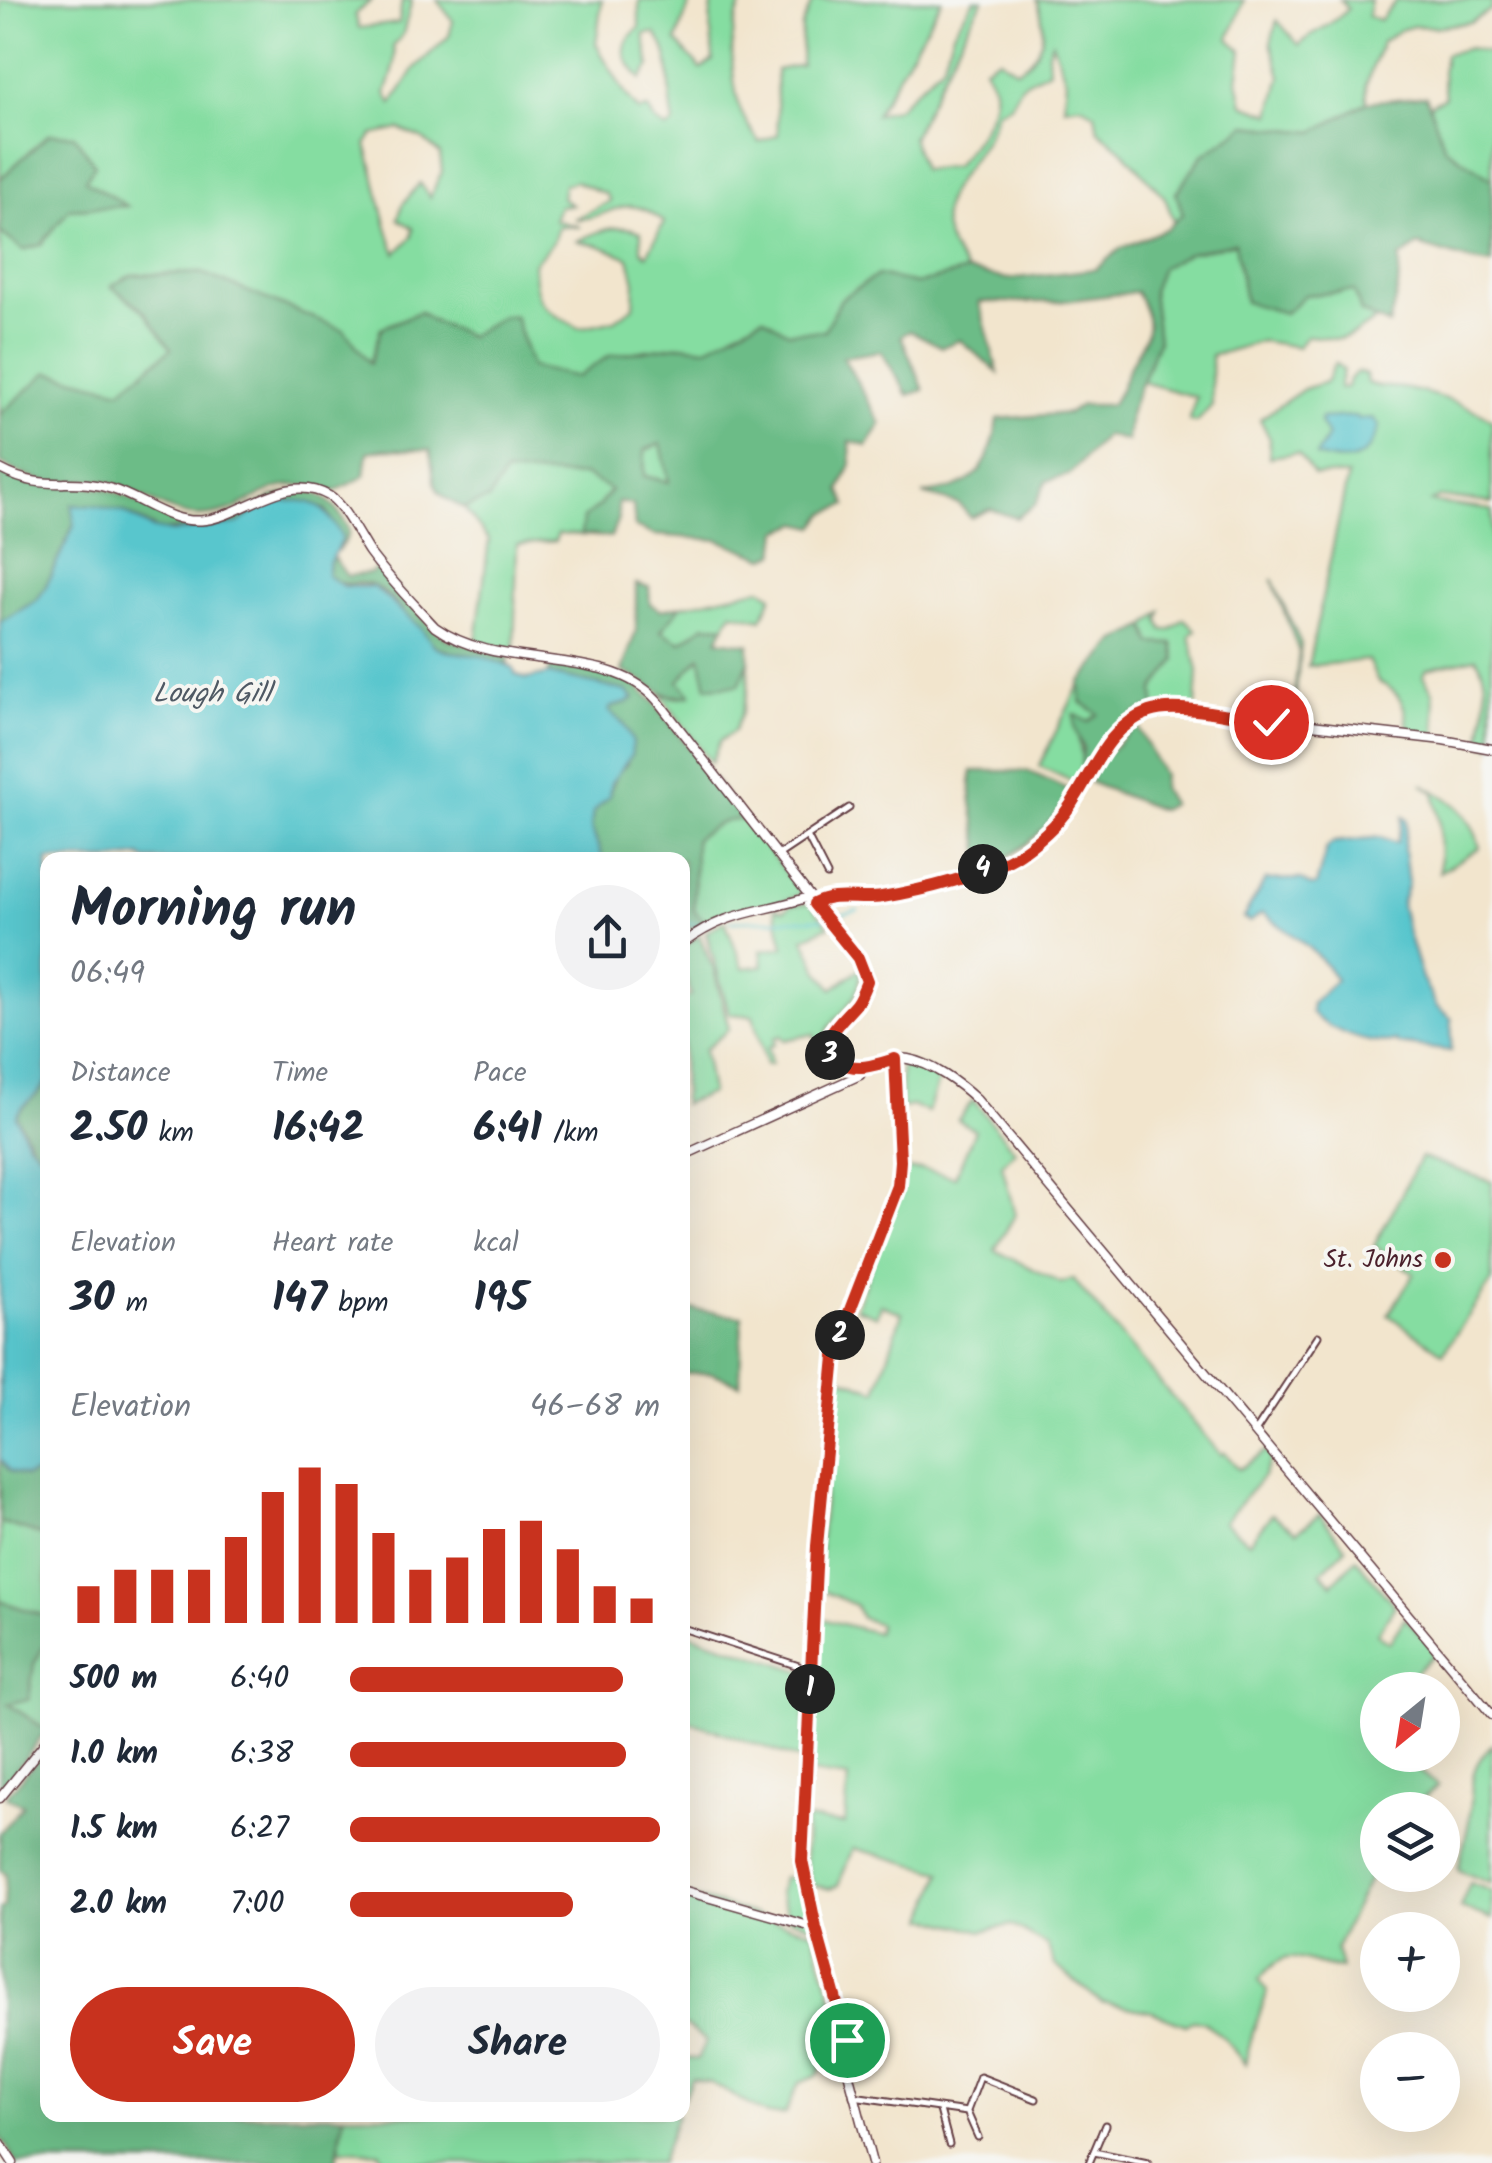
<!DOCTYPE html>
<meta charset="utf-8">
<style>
body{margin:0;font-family:Kalam,sans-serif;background:#f2f2f3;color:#1f2937;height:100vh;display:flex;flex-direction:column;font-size:38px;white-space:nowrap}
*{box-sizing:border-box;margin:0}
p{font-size:32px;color:#747a83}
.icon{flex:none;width:55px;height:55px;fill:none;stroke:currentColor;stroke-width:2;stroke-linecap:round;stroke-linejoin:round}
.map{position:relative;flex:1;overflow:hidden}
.panel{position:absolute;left:40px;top:852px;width:650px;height:1270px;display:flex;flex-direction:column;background:#fff;border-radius:20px;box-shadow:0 10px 40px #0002}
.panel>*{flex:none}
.needle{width:65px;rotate:210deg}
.buttons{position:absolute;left:1360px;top:1672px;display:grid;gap:20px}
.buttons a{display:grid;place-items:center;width:100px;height:100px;border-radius:50%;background:#fff;box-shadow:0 10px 40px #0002;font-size:50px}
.pin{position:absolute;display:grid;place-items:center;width:85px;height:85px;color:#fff;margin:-42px;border:5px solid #fff;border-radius:50%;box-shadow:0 2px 10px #0007}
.km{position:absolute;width:50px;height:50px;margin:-25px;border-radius:50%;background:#222;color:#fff;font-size:28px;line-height:50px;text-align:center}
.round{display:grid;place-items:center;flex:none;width:105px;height:105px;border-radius:52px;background:#f2f2f3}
.headline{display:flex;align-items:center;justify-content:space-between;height:170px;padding:0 30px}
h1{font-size:55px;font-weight:600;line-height:75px}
.figures{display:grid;grid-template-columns:repeat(3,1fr);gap:15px;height:170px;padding:10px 30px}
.figures div{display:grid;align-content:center}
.figures b{font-size:42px;font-weight:600}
.figures small{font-size:28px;font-weight:400}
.figures p{font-size:28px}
.chart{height:280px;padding:20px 30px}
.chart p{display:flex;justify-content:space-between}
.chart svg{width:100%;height:180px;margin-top:10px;stroke:#c8321e;stroke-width:6}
.action{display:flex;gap:20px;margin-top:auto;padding:20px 30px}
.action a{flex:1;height:115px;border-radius:60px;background:#c8321e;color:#fff;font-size:40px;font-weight:600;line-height:115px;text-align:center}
.action a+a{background:#f2f2f3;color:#1f2937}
ul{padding:0 30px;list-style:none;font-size:32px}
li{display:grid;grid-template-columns:160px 120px 1fr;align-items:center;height:75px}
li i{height:25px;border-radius:12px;background:#c8321e}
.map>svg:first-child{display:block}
</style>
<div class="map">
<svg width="1492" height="2163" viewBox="0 0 1492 2163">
<rect width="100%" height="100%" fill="#f6f6f2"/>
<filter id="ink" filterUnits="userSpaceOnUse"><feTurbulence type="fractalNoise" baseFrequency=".01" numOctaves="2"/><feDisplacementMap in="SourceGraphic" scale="20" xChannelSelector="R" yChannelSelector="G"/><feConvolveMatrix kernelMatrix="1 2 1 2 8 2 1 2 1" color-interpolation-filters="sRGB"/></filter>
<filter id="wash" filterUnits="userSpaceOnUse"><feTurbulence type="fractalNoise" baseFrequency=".0048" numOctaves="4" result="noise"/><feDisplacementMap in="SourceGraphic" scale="40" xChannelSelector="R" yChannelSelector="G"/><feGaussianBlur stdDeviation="2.25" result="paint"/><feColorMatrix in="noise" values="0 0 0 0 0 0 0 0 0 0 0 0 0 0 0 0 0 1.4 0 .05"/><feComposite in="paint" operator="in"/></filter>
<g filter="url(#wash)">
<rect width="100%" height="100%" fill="#f2e5cd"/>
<path fill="#85dda1" stroke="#687e66" stroke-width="2.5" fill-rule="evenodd" d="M0,0H372L355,14L359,28L399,23L402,0H412L403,34L393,47C398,61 391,79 386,93L392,104L415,68L449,36L453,21L437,0H602L596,44L624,92L639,111L648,109L655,122L667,129L674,123C666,91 676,59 655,33L644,34L650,66L641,79C624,60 616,46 639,28V0H682L690,3L676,41L701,69L713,60C713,39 707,22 713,2L744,0C727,29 731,74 739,106C742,118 752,131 759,142L778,135L776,70L801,65L802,26L813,0H942L875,115L897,108L943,64L953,32L974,0H983C955,45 936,91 912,138L922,170L955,166C970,146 998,116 994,88C993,82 987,73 984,67L999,58L1017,70C1045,54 1047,28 1037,0H1244L1229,39L1242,51L1238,80L1243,104L1271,114L1281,76L1271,43L1277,20L1299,45C1315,30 1333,25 1348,9L1340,0H1371L1368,16L1380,20L1397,0H1492V9L1471,22L1436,27L1414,26L1400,30L1382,42L1366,84L1367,102L1314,132L1247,125L1202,156L1176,193L1183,214L1174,222L1165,198L1121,149L1098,130L1095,114L1081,105L1064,107L1066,80L1052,42L1048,52L1049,70L1021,85L1010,105L997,111C979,178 907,195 967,271L916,284L878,275L841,299L824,331L787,333L762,317L706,348L681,345L610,356L577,377L531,368L515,317L503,316L469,336L432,321L420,312L381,328L370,364L343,330L202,273L132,275L112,287L144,311L172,349L121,390L48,372L0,414V232L23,250L41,245L69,209L125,206L84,180L49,134L0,179ZM400,129L423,139L440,154L442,172L430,197L420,183L402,205L398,219L413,228L412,237L396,253C381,218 378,181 366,145L372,135ZM574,181L606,194L610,201L574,219C612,220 624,188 664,222L647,255L641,250V232C619,222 598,231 577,241L600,246L629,258L635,282L634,306L615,320L579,328C544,309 534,306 534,263L553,242L558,226L580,227L554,220L559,206L572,205L562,198L564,185Z
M1470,48L1492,53V179L1445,148L1429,105L1445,97L1442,73L1445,54Z
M1235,243L1305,295L1355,291L1361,312L1376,319C1365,327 1352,337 1339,339C1329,340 1317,335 1306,336L1298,347L1262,341L1211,356L1212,405L1197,422L1189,421L1196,397L1142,382L1158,341L1152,291L1160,268L1189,253Z
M1335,363L1343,370L1339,388L1347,387L1349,379L1357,372L1366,375L1367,383C1381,389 1394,386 1408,389C1430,393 1475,407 1492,420V503L1439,497L1431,502L1492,510V746L1480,743C1485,717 1492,680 1476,658L1427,669L1423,676L1433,692L1437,737L1408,733C1407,709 1402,691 1378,682L1368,660L1308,666L1348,475H1314L1298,453L1269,457L1270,439L1260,419L1304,389L1326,382Z
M661,443L670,482L644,476L645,450Z
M504,473L585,476L611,489L599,506L584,518L581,535L558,534L555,541L517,545L514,653L476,641L489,540L464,508L489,499Z
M1272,579L1301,644L1293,720L1287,718L1292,712L1299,652Z
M761,588L772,596L762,619L732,613L725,626L705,625L681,643L661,631L681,606Z
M1161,612L1159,621L1163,630H1170L1184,619L1196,630L1190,636L1198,671L1196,706L1155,707L1151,643L1146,626Z
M700,657L707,686L739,685L749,661L748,690L742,713L734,731L720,741L711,763L661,695L679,698L690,694L678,681Z
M1080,683L1081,702L1099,714L1088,722L1076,715C1075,742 1088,754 1078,784L1039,766Z
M1422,784C1452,799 1472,813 1480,848L1440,872L1439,821L1434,792Z
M731,819L745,820L802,894L779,903L723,914L706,923L694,911L695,839L712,826Z
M810,903L829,926L804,938L818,970L833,989L860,968C864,1007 830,1012 822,1044L817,1047L814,1034L784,1040L781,1036L774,1038L775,1044L768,1047L771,1064L766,1065L753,1016L729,1014L706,932L725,921L743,968L763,966L761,950L784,947L775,908L784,910L792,905Z
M699,936L714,970L729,1029L704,1050L711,1093L683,1104L682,999L691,995L683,971V947Z
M901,1063L924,1069L939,1079L928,1112L912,1106L901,1108Z
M973,1100L1015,1151L1002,1165L1015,1215L995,1250L1061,1283L1073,1279L1221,1455L1224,1452L1239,1469L1266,1451L1271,1458L1263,1476L1224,1522L1249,1542L1272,1514L1297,1532L1320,1514L1346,1548L1321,1572L1332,1584L1356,1559L1395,1606L1377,1634L1389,1643L1405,1618L1434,1650L1435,1654L1406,1681L1412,1690H1378V1755H1420L1413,1765L1438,1786L1408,1810H1378L1377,1853L1371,1855L1368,1881L1336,1948L1341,1968C1300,1966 1290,1940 1259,1980L1268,1991L1253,2032L1245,2064L1224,2038L1204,2022L1193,2021L1186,2025L1152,2012L1101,2002L1055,1965L1047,1945L1012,1925L982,1931L926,1918L942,1872L853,1848L838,1886L830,1889L812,1885L805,1861L806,1819L845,1824L848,1778L810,1773L819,1618L877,1633L879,1624L861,1618L855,1605L821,1590L820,1544L835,1375L877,1391L902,1313L881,1305L877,1316L856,1308L905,1170L922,1169L955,1177L975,1130L958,1120Z
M1421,1157L1492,1182V1281L1443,1353L1388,1315L1414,1274L1374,1246Z
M0,1522L47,1537V1617L0,1601Z
M683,1632L808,1673L802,1760L683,1719Z
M47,1640V1730L7,1703L29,1698L34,1664Z
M1492,1745V1884L1458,1870C1461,1854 1466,1838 1469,1821C1475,1788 1464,1772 1492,1745Z
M783,1877L801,1879L816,1928L783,1916L787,1913L779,1893Z
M1470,1883L1492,1891V1919L1460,1907Z
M683,1894L813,1932L845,2040V2050L835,2048L817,2076L799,2083L785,2114L767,2115L711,2083L691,2079L683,2100L682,2058L698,2059L706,2041L683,2024Z
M344,2115H677L660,2163H385L380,2152L339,2150Z"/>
<path fill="#6cbc87" stroke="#5b6e59" stroke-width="2.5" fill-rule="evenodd" d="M1426,96L1445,148L1492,179V264L1472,261L1418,245L1400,258L1398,288L1389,325L1361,312L1354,291L1305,295L1285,313L1245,302L1235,243L1189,253L1161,268L1152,291L1158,341L1130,411L1127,441L1106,435L1069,475L1046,481L1036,504L1016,518L990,509L971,518L959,504L923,494C974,489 990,470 998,419L1069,413L1081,405H1111C1121,392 1122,382 1129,368C1145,335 1158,330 1136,292L1056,302H979L998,373L960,340L942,347L910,331L901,336L924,390L908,395L881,351L843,357L881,424L867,446L850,441L851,464L840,490L847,505L826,513L815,527L799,523L779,531L776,554L765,558L719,540L654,535L635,527L633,505L618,502V519L611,537L581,535L583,518L599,506L611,490L585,476L505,473L489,499L464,508C428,492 436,485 430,450L385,449L368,452L365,476L334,492C265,469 260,512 203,516C170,518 142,492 111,483C89,477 71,483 50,482C32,480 15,471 0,463V414L48,372L121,390L171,349L144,311L111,286L132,275L202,273L344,330L370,363L381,328L420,312L432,321L469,336L503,316L515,317L531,367L577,377L609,356L681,345L706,348L763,317L788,332L824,331L841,299L878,275L916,284L967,271L1008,279L1096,269L1121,248L1166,229L1183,214L1176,193L1202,156L1247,125L1314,132L1367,102ZM660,444H661L669,482L644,476L645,450Z
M49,134L74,135L95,165L85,180L127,206L69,209L41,245L23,250L0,232V179Z
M0,472C46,497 71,478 112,491C142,501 166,522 198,523C246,524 304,453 343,519C353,534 348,538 337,551L342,537L325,509C305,502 277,497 257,509C248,514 246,520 236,524L160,531L124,512L96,506L72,505L74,524L45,588L37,600L0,622Z
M332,556L347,576L371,573L378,567L432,628L447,639L508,657V665C489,659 445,654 433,644C416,630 392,592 371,585C351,579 346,591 327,575Z
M636,584L649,587L650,604L661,610L681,606L661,631L681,642L705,625L725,626L718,640L749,644V661L739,685L707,687L700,657L679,681L691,695C663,702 647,681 622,671L636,631Z
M1146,626L1151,643L1173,644L1176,660L1154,690L1155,707C1122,714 1095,751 1080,780L1083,747L1075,730L1074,714L1088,722L1098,714L1081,702L1080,683L1115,642Z
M550,666L593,670L634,683L654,702L745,820C724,818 711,827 695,839L694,910L706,923L697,928H683L682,860H603L591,827L593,812L608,797L616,774L627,764L624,724L609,711L610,707L618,705L626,691L549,674Z
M1137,725L1163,775L1162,788L1171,804L1160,810L1089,782L1097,763Z
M972,771H1028L1074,792C1057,816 1014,868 981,862C980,830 967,803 972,771Z
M47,1079V1161L35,1151L16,1116C23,1101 41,1096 47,1079Z
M683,1308L742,1316L740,1384L712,1373H683Z
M47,1454V1537L0,1522V1459L10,1471L42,1464Z
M0,1601L48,1617L47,1640L34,1664L29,1699L8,1704L47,1730L0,1791Z
M39,1758L48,1761L47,1875L40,1894L48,1914V2115H344L336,2163H16L0,2136V1909L4,1907L6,1874L0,1871V1833L23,1805L6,1797Z"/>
<path fill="#58c6cd" stroke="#51727c" stroke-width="2.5" d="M1355,416L1359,419L1373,418L1379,426C1369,462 1349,466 1316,456L1328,436L1320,422L1321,418Z
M269,503C312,498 321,499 342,537C338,551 327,560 327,575L343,586L374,587L421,628L434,645L445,651L482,656L513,668L515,674L526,679L549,674L626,691L634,698L627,703L611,707L609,711L624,724L633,742L631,756L611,783L609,797L593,812L591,827L603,860H146L140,856L113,860H48L47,1079C41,1096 23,1101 16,1116L28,1142L48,1161L47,1454L38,1472L26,1477L10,1471L0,1459V622L37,600L45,588L74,525L72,505L96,506L124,512L151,528L172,532L236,524Z
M1403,817L1407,820L1404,850L1408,883L1401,904L1405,923L1421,976L1437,1007L1452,1019L1451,1051L1398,1044L1396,1041C1374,1048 1327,1030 1311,1012L1312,1003L1336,980C1319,951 1289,932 1262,913L1250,922L1243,918L1265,880L1301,879L1311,886L1316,885L1327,847L1334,842L1381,837L1397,843Z"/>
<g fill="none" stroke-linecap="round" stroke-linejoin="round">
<path stroke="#58c6cd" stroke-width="2.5" d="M834,916L858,910
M730,921L823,919
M682,922L703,925"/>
</g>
</g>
<g filter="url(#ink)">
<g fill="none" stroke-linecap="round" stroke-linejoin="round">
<g stroke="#633d43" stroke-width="9">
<path id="street" d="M807,836L827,875
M777,856L849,808
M1255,1432L1318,1336
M682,1628L811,1670
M853,2096L967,2112L978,2137
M940,2110L949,2144
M967,2111L980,2077L1036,2099
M1094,2152L1148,2163
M1089,2163L1105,2125"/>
</g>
<g stroke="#633d43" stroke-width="11">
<path id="secondary" d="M0,469C46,494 70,475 112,489C142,498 171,525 205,520C245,515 287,471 329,496C343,504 359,537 369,552C389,579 413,603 435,627C500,674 606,644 657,700L858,958C879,998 844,1009 826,1041L831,1056C864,1079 877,1054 908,1059C932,1063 960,1084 977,1100L1492,1715
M814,904C834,892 860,901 882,897C926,889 975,877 1015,856C1038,844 1062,819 1076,797C1082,786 1086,774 1093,763C1113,730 1143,710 1181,710L1443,740L1492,749
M682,944C730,909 757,914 809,897
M682,1156L860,1075L865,1067
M0,1798L48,1739
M682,1890L816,1928
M0,2143L13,2163
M872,2163L848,2072L847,2040L816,1928L802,1861L817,1543L831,1374L835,1346L880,1235L900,1174L895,1059"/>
</g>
<use href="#street" stroke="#fff" stroke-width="5"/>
<use href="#secondary" stroke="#fff" stroke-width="8"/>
</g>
</g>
<g fill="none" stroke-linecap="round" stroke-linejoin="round" filter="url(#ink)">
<g stroke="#fff" stroke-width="20">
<path id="route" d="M847,2040L816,1928L802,1861L817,1546L836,1346L898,1186L900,1161L895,1059C876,1065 857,1072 839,1062C808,1046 844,1019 856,1004C861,997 864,989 867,981L858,958L814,904C834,892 860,901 882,897C919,891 991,874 1021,853C1041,839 1063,819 1075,798C1095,767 1109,726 1149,712C1179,702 1238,718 1271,722"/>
</g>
<use href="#route" stroke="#c8321e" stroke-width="12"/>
</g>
<circle fill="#c8321e" stroke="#f6f6f2" stroke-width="4" cx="1443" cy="1260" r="10"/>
<g text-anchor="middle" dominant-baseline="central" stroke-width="8" stroke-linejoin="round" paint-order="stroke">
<g font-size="25" fill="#4a1f2b" stroke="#f6f6f2" text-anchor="end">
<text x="1423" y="1260">St. Johns</text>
</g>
<g font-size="28" font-style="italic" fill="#4f5964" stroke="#f6f6f2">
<text x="212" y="694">Lough Gill</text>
</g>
</g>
</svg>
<div class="buttons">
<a><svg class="needle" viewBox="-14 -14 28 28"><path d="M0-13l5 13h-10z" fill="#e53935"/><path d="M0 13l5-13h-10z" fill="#747a83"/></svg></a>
<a><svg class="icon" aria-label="layers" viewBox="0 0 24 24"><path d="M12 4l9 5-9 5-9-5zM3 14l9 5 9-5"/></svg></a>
<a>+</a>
<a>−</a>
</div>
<div class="pin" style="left:847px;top:2040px;background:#1e9e55"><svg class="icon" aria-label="arrive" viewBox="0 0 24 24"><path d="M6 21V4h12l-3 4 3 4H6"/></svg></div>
<div class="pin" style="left:1271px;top:722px;background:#d93025"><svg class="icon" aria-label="check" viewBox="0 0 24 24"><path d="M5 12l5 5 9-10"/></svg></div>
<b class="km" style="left:810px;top:1689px">1</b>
<b class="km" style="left:840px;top:1335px">2</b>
<b class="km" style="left:830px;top:1055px">3</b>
<b class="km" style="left:983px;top:869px">4</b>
<section class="panel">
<div class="headline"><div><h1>Morning run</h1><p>06:49</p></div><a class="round"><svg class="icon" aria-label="share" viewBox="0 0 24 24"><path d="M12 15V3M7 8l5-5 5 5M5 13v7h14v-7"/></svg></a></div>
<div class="figures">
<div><p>Distance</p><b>2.50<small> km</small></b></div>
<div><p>Time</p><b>16:42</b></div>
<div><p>Pace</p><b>6:41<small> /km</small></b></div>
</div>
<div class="figures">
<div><p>Elevation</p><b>30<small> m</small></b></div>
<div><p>Heart rate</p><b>147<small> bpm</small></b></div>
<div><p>kcal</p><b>195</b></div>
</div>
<div class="chart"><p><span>Elevation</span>46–68 m</p>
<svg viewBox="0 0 160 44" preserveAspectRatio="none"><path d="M5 44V35M15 44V31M25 44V31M35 44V31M45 44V23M55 44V12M65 44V6M75 44V10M85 44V22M95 44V31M105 44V28M115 44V21M125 44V19M135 44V26M145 44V35M155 44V38"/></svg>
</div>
<ul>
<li><b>500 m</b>6:40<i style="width:88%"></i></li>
<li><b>1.0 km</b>6:38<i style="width:89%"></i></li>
<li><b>1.5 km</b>6:27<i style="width:100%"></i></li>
<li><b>2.0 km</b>7:00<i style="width:72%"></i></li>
</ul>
<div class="action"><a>Save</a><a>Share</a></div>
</section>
</div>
